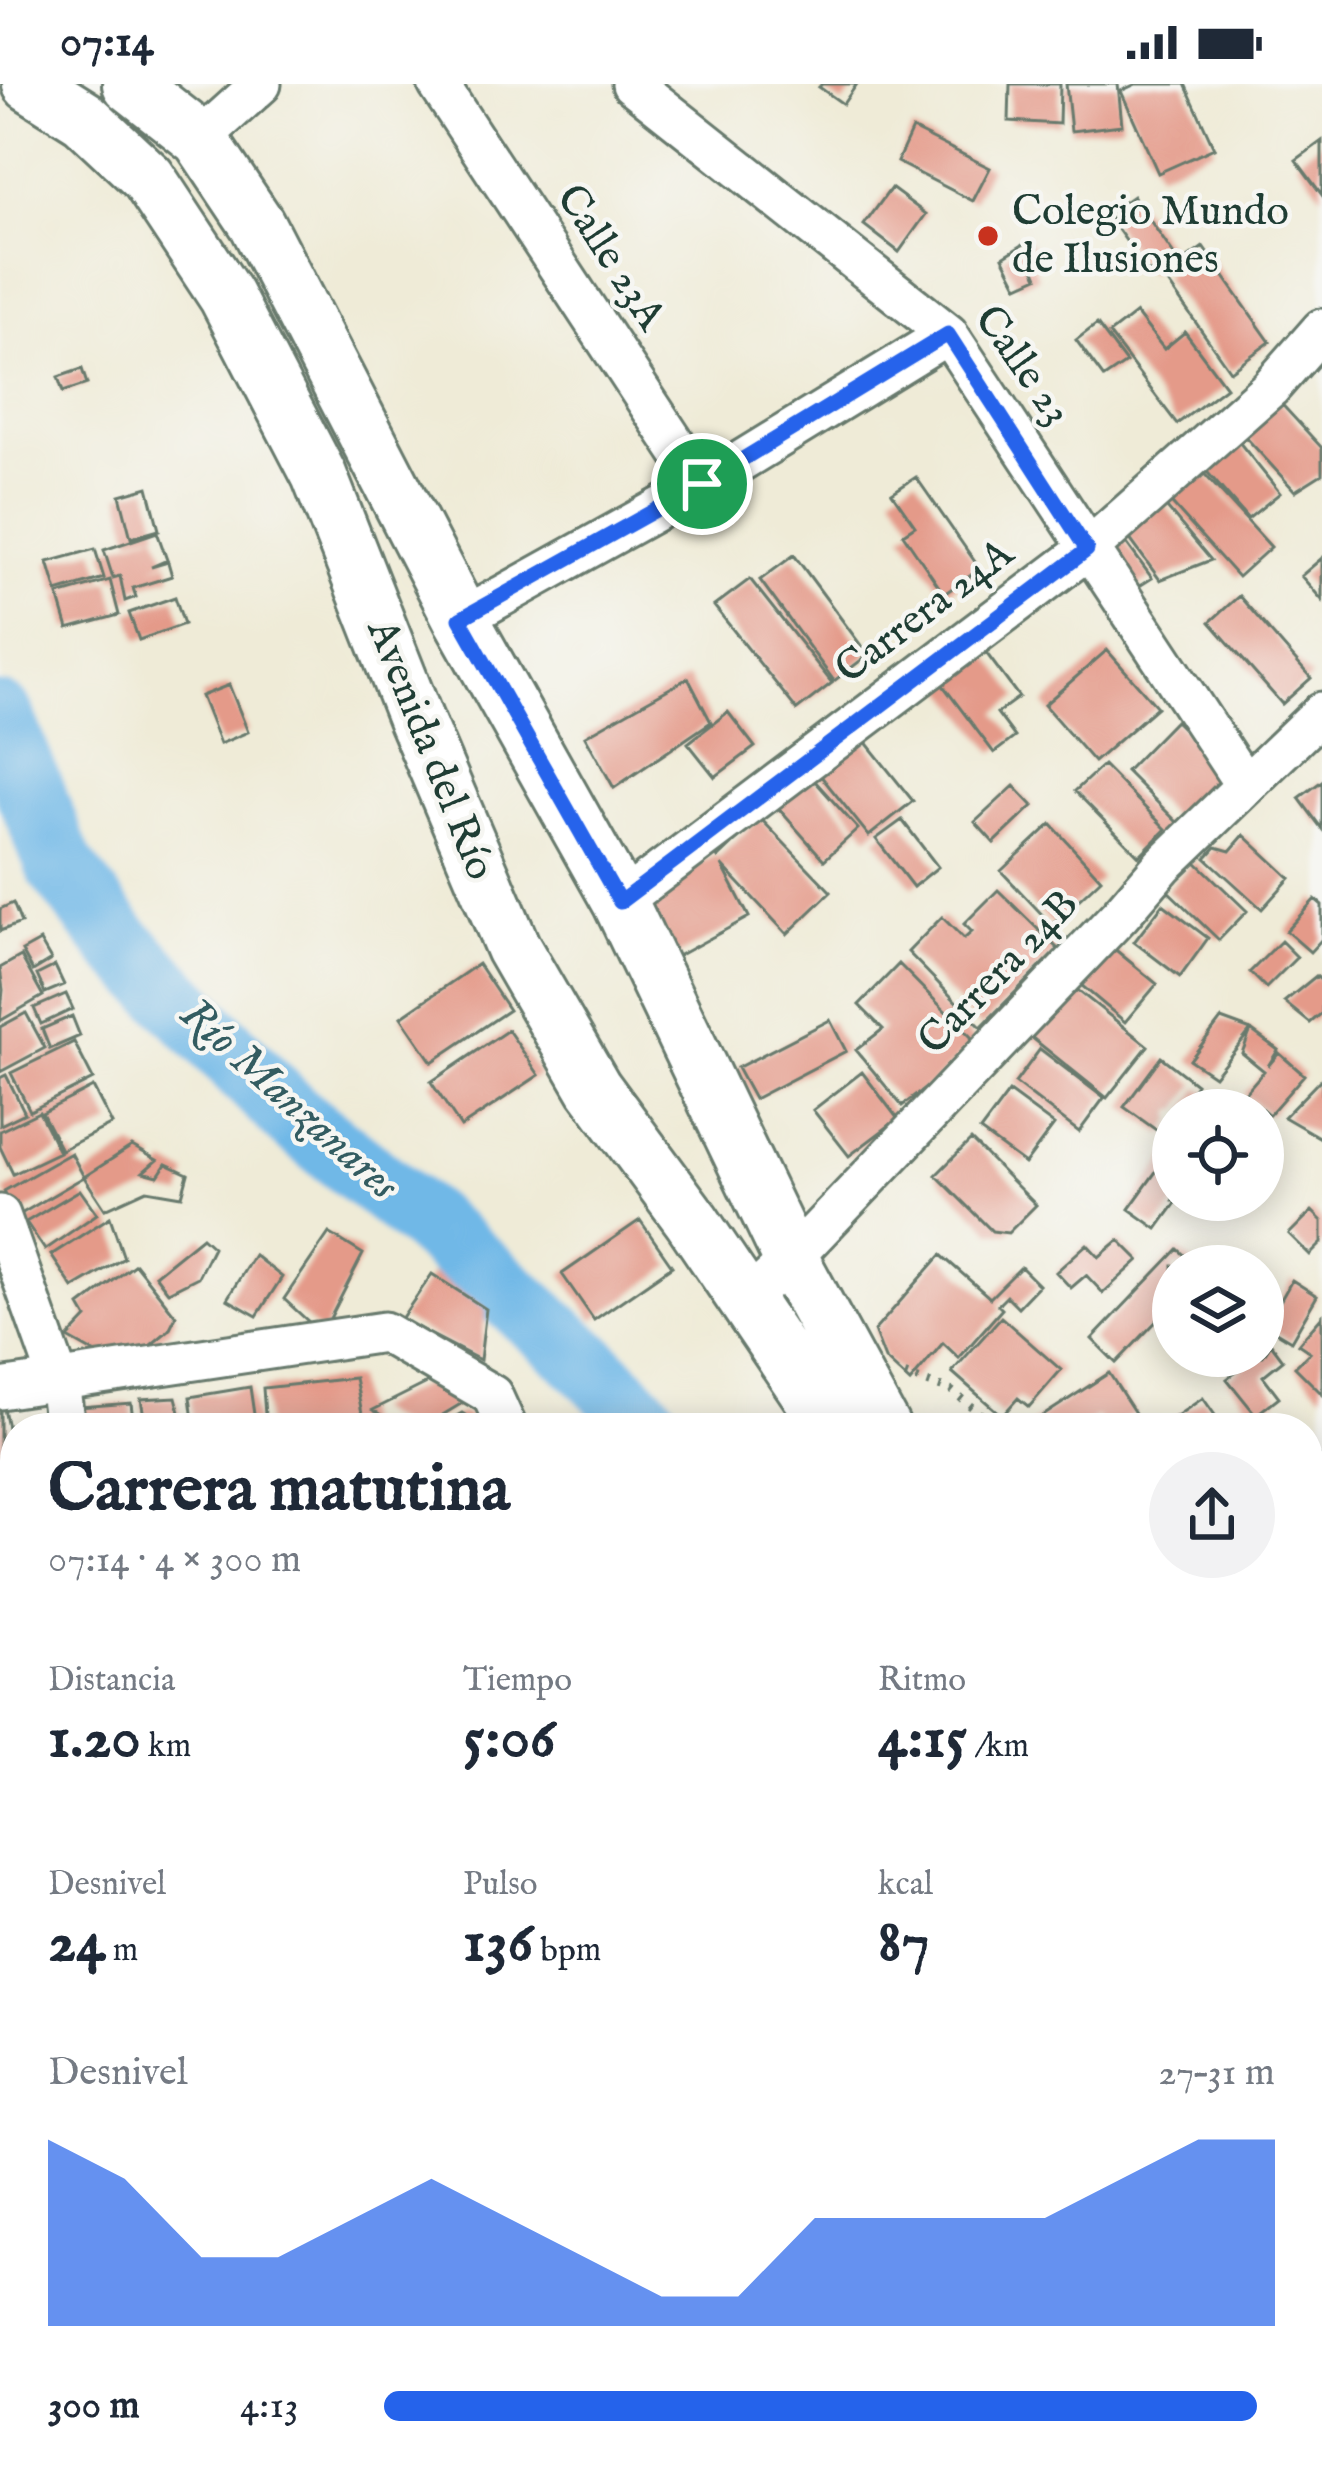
<!DOCTYPE html>
<html lang="es">
<meta charset="utf-8">
<style>
body{margin:0;font-family:"IM FELL English",serif;background:#f2f2f3;color:#1f2937;height:100vh;display:flex;flex-direction:column;font-size:45px;white-space:nowrap}
*{box-sizing:border-box;margin:0}
p{font-size:39px;color:#747a83}
.icon{flex:none;width:66px;height:66px;fill:none;stroke:currentColor;stroke-width:2;stroke-linecap:round;stroke-linejoin:round}
.map{position:relative;flex:1;overflow:hidden}
.side{position:absolute;left:0px;top:1329px;width:1323px;height:1065px;display:flex;flex-direction:column;background:#fff;border-radius:48px 48px 0 0;box-shadow:0 6px 30px #0003}
.side>*{flex:none}
.tools{position:absolute;left:1152px;top:1005px;display:grid;gap:24px}
.tools a{display:grid;place-items:center;width:132px;height:132px;border-radius:50%;background:#fff;box-shadow:0 6px 30px #0003;font-size:60px}
.pin{position:absolute;display:grid;place-items:center;width:102px;height:102px;color:#fff;margin:-51px;border:6px solid #fff;border-radius:50%;box-shadow:0 3px 12px #0007}
.round{display:grid;place-items:center;flex:none;width:126px;height:126px;border-radius:63px;background:#f2f2f3}
.summary{display:flex;align-items:center;justify-content:space-between;height:204px;padding:0 48px}
h1{font-size:66px;font-weight:700;line-height:90px}
.figures{display:grid;grid-template-columns:repeat(3,1fr);gap:18px;height:204px;padding:12px 48px}
.figures div{display:grid;align-content:center}
.figures b{font-size:60px;font-weight:700}
.figures small{font-size:33px;font-weight:400}
.figures p{font-size:33px}
.chart{height:336px;padding:24px 48px}
.chart p{display:flex;justify-content:space-between}
.chart svg{width:100%;height:216px;margin-top:12px;fill:#2563eb;opacity:.7}
ul{padding:0 48px;list-style:none;font-size:39px}
li{display:grid;grid-template-columns:192px 144px 1fr;align-items:center;height:90px}
li i{height:30px;border-radius:15px;background:#2563eb}
.status{display:flex;justify-content:space-between;align-items:center;height:84px;padding:0 60px;background:#fff;direction:ltr}
.status svg{height:33px;fill:currentColor}
.map>svg:first-child{display:block}
</style>
<div class="status"><b>07:14</b><svg viewBox="0 0 49 12"><path d="M0 12V9h3v3zM5 12V6h3v6zM10 12V3h3v9zM15 12V0h3v12zM26 1h20v11H26zM47 4h2v5h-2z"/></svg></div>
<div class="map">
<svg width="1322" height="2392" viewBox="0 0 1322 2392">
<rect width="100%" height="100%" fill="#f6f6f2"/>
<filter id="ink" filterUnits="userSpaceOnUse"><feTurbulence type="fractalNoise" baseFrequency=".00833" numOctaves="2"/><feDisplacementMap in="SourceGraphic" scale="24" xChannelSelector="R" yChannelSelector="G"/><feConvolveMatrix kernelMatrix="1 2 1 2 8 2 1 2 1" color-interpolation-filters="sRGB"/></filter>
<filter id="wash" filterUnits="userSpaceOnUse"><feTurbulence type="fractalNoise" baseFrequency=".004" numOctaves="4" result="noise"/><feDisplacementMap in="SourceGraphic" scale="48" xChannelSelector="R" yChannelSelector="G"/><feGaussianBlur stdDeviation="2.7" result="paint"/><feColorMatrix in="noise" values="0 0 0 0 0 0 0 0 0 0 0 0 0 0 0 0 0 1.4 0 .05"/><feComposite in="paint" operator="in"/></filter>
<g filter="url(#wash)">
<rect width="100%" height="100%" fill="#efebd7"/>
<g fill="none" stroke-linecap="round" stroke-linejoin="round">
<path stroke="#70b8e7" stroke-width="69" d="M0,633L60,782L119,858L293,1033L428,1139L588,1280L652,1344
M763,2379L766,2392"/>
</g>
<g id="blocks">
<path fill="#e49a89" d="M822,0H857L843,20L819,3Z
M1010,0H1060L1059,40L1009,37Z
M1066,0H1118L1122,41L1071,47Z
M1136,0H1185L1214,64L1158,89L1121,7Z
M912,45L990,84L973,117L897,78Z
M1322,57V111L1296,76Z
M891,104L926,130L899,168L864,141Z
M1133,112L1174,171L1149,189L1107,130Z
M1029,157L1040,175L1032,179L1038,193L1018,202L1003,173Z
M1203,163L1270,258L1230,287L1163,192Z
M1136,229L1164,265L1185,248L1226,303L1177,340L1109,250Z
M1097,240L1126,279L1104,294L1076,256Z
M82,285L87,300L63,308L58,293Z
M1275,313L1322,364V390L1295,407L1240,347Z
M1231,348L1280,409L1248,435L1202,382Z
M1198,383L1271,463L1238,493L1165,412Z
M916,393L980,485L944,510L903,450L915,442L892,409Z
M148,403L159,446L131,454L120,411Z
M1162,418L1211,476L1160,496L1124,447Z
M157,448L167,476L151,483L168,478L172,492L133,504L136,513L125,517L120,492L113,494L104,466Z
M1122,453L1152,494L1130,508L1105,468Z
M95,465L104,494L57,508L48,478Z
M794,471L868,571L834,597L760,496Z
M1322,474V516L1301,492Z
M750,495L832,599L797,626L714,522Z
M110,496L119,531L68,545L58,511Z
M1239,512L1311,594L1282,620L1210,538Z
M175,513L184,540L139,556L129,529Z
M981,562L1019,613L997,629L1015,653L994,669L935,591Z
M1107,566L1157,623L1094,678L1044,621Z
M688,594L711,638L614,704L585,652Z
M229,601L248,648L220,660L201,612Z
M728,628L755,663L715,693L688,659Z
M1175,637L1227,689L1178,739L1126,687Z
M860,651L913,717L869,752L816,686Z
M1103,681L1166,745L1139,772L1075,707Z
M805,686L858,745L824,776L771,716Z
M1322,697V745L1299,714Z
M1014,702L1033,722L994,759L975,738Z
M760,734L831,808L787,850L722,781L749,833L676,873L643,810L716,771L718,774Z
M902,736L938,783L913,803L876,755Z
M1051,740L1101,795L1052,841L1001,787Z
M1244,751L1290,794L1262,825L1206,774L1216,763L1230,767Z
M1195,777L1247,827L1219,856L1167,806Z
M998,806L1058,865L981,943L908,868L942,833L964,855L972,848L964,840Z
M1315,815L1322,821V855L1310,868L1286,847Z
M13,819L21,839L0,847V825Z
M1163,820L1208,854L1180,893L1134,858Z
M40,857L51,876L33,887L22,867Z
M1281,857L1297,873L1266,904L1250,888Z
M1112,863L1157,900L1125,938L1081,901Z
M21,872L43,912L0,937L3,906L0,884Z
M478,880L509,926L432,978L401,933Z
M899,880L975,957L935,997L902,1022L856,966L883,945L859,921Z
M55,882L64,901L45,909L37,891Z
M1316,892L1322,897V929L1310,939L1284,918Z
M1071,901L1148,962L1107,1014L1031,953Z
M66,910L73,925L41,940L34,924Z
M26,929L45,964L0,988V943Z
M72,932L80,952L50,965L42,945Z
M1221,935L1251,946L1214,992L1190,976Z
M830,936L846,967L754,1015L737,984Z
M508,946L539,991L461,1043L431,998Z
M1251,946L1278,966L1268,982L1279,969L1304,991L1269,1031L1244,1010L1264,987L1242,969Z
M74,958L93,995L30,1027L11,989Z
M1040,965L1104,1014L1079,1048L1015,999Z
M1161,973L1196,1000L1179,1026H1173V1036L1163,1051L1124,1023Z
M862,988L898,1035L849,1072L813,1026Z
M6,991L25,1029L0,1041V994Z
M1322,994V1055L1284,1033Z
M93,1003L112,1040L61,1066L42,1029Z
M1199,1004L1247,1026H1186Z
M1009,1008L1054,1041L1025,1080L980,1047Z
M39,1028L59,1068L13,1090L0,1063V1047Z
M971,1056L1036,1121L1008,1149L992,1147L936,1091Z
M132,1062L157,1076L143,1088L158,1092L166,1080L188,1090L182,1112L147,1106L105,1125L84,1093Z
M1173,1064V1116H1178L1157,1145L1129,1125Z
M71,1069L84,1093L19,1131L4,1107Z
M80,1106L97,1130L45,1166L26,1138Z
M1312,1127L1322,1137V1159L1310,1171L1289,1150Z
M110,1133L124,1174L73,1204L51,1171Z
M640,1136L672,1182L594,1236L562,1190Z
M329,1149L363,1170L322,1250L284,1215Z
M202,1153L213,1163L198,1193L168,1208L155,1191Z
M1119,1156L1139,1176L1103,1209L1086,1191L1071,1204L1056,1188L1087,1160L1099,1173Z
M1178,1165L1196,1182H1173V1220L1116,1279L1092,1255Z
M254,1171L282,1193L257,1232L227,1215Z
M941,1171L990,1214L1021,1183L1039,1201L1018,1223L1007,1212L998,1221L1002,1225L959,1274L943,1259L910,1298L885,1275L874,1247Z
M135,1180L176,1232L169,1246L132,1277L102,1273L68,1254L87,1234L80,1222Z
M432,1190L486,1225L480,1276L401,1235Z
M1292,1196L1317,1212L1291,1257L1266,1242Z
M1322,1232V1310L1295,1283L1310,1268L1298,1260Z
M1001,1233L1061,1286L1029,1323L1018,1314L1002,1332L952,1288Z
M1271,1260L1283,1276L1263,1292L1279,1313L1256,1331L1227,1295L1257,1272H1263Z
M1109,1289L1135,1329L1112,1344H1104L1097,1333L1081,1344H1035L1032,1339Z
M439,1293L464,1318L421,1344H403L373,1326Z
M355,1294L365,1344H266L263,1304Z
M250,1303L256,1344H194L190,1313Z
M176,1313L184,1344H146L141,1315Z
M1203,1314L1224,1344H1159Z
M131,1319L134,1344H71L65,1324Z
M0,1325H4L15,1377V1386L0,1389Z
M462,1329L487,1344H435Z
M1322,1408V1439L1308,1449V1418Z
M12,1505L15,1556L3,1557L0,1507Z
M0,1610H5L15,1698V1715L0,1717Z
M1322,1649V1706L1308,1715V1658Z
M1322,1725V1845L1308,1854V1734Z
M15,1727V1778L1,1779L0,1728Z
M15,1810V1849L0,1851V1812Z
M1322,1855V1909L1308,1917V1863Z
M15,1916V1984H0V1917Z
M1322,1917V1959L1308,1941V1928Z
M15,2046V2117L0,2118V2047Z
M15,2153V2208L5,2209L1,2154Z
M1322,2201V2375L1317,2381L1308,2372V2214Z
M7,2242L11,2294L0,2295V2243Z
M0,2325H11L16,2392H0Z
M22,2379H130L131,2392H22Z
M503,2379H545L546,2392H504Z
M554,2379H603L604,2392H556Z
M612,2379H660L662,2392H613Z
M987,2379H1051L1054,2383L1043,2392H972Z
M1136,2379H1246L1258,2392H1145Z
M494,2381L495,2392H445V2387Z"/>
</g>
</g>
<g filter="url(#ink)">
<use href="#blocks" fill-opacity="0" stroke="#687a6d" stroke-width="3"/>
<g fill="none" stroke-linecap="round" stroke-linejoin="round">
<g stroke="#687a6d" stroke-width="45">
<path id="minor" d="M438,0L702,401
M632,0L948,250L1245,701
M200,55L261,0
M461,535L702,401L948,250
M620,818L1087,466L1270,304L1322,245
M0,1131L59,1297L65,1344
M746,1217L791,1175L1120,831L1163,781L1322,628
M0,1305L384,1248L492,1311L507,1344
M0,1587L15,1586
M0,1805L15,1802
M0,2017L15,2015
M0,2221L15,2220
M155,2379L156,2392
M671,2379L673,2392
M1107,2379L1116,2392
M261,2392L362,2379"/>
</g>
<g stroke="#687a6d" stroke-width="60">
<path id="secondary" d="M30,0L84,34L148,94L226,212L319,391L415,634L513,864L594,1004L692,1137L832,1344
M130,0L200,55L257,140L461,535L620,818L791,1175L883,1344
M1308,1999L1322,2018
M1308,2097L1322,2116"/>
</g>
<path stroke="#687a6d" stroke-width="8" stroke-dasharray="3 9" stroke-linecap="butt" d="M905,1291L952,1307L998,1344
M1308,1376L1322,1375"/>
<use href="#minor" stroke="#fff" stroke-width="39"/>
<use href="#secondary" stroke="#fff" stroke-width="54"/>
</g>
</g>
<g fill="none" stroke-linecap="round" stroke-linejoin="round" filter="url(#ink)">
<g stroke="#fff" stroke-width="24">
<path id="route" d="M948,250L1087,466L620,818L460,535L702,400Z"/>
</g>
<use href="#route" stroke="#2563eb" stroke-width="15"/>
</g>
<circle fill="#c8321e" stroke="#f6f6f2" stroke-width="4.5" cx="988" cy="152" r="12"/>
<g text-anchor="middle" dominant-baseline="central" stroke-width="9" stroke-linejoin="round" paint-order="stroke">
<g font-size="42" fill="#1f3d34" stroke="#f6f6f2" text-anchor="start">
<text x="1012" y="128">Colegio Mundo<tspan x="1012" dy="48">de Ilusiones</tspan></text>
</g>
<g font-size="42" fill="#1f3d34" stroke="#f6f6f2">
<text transform="translate(610 174) rotate(57)">Calle 23A</text>
<text transform="translate(1022 282) rotate(55)">Calle 23</text>
<text transform="translate(925 528) rotate(-37)">Carrera 24A</text>
<text transform="translate(430 666) rotate(68)">Avenida del Río</text>
<text transform="translate(999 889) rotate(-46)">Carrera 24B</text>
</g>
<g font-size="45" font-style="italic" fill="#335c61" stroke="#f6f6f2">
<text transform="translate(289 1016) rotate(42)">Río Manzanares</text>
</g>
</g>
</svg>
<div class="tools">
<a><svg class="icon" aria-label="locate" viewBox="0 0 24 24"><circle cx="12" cy="12" r="6"/><path d="M12 2v4M12 18v4M2 12h4M18 12h4"/></svg></a>
<a><svg class="icon" aria-label="layers" viewBox="0 0 24 24"><path d="M12 4l9 5-9 5-9-5zM3 14l9 5 9-5"/></svg></a>
</div>
<div class="pin" style="left:702px;top:400px;background:#1e9e55"><svg class="icon" aria-label="arrive" viewBox="0 0 24 24"><path d="M6 21V4h12l-3 4 3 4H6"/></svg></div>
<section class="side">
<div class="summary"><div><h1>Carrera matutina</h1><p>07:14 · 4 × 300 m</p></div><a class="round"><svg class="icon" aria-label="share" viewBox="0 0 24 24"><path d="M12 15V3M7 8l5-5 5 5M5 13v7h14v-7"/></svg></a></div>
<div class="figures">
<div><p>Distancia</p><b>1.20<small> km</small></b></div>
<div><p>Tiempo</p><b>5:06</b></div>
<div><p>Ritmo</p><b>4:15<small> /km</small></b></div>
</div>
<div class="figures">
<div><p>Desnivel</p><b>24<small> m</small></b></div>
<div><p>Pulso</p><b>136<small> bpm</small></b></div>
<div><p>kcal</p><b>87</b></div>
</div>
<div class="chart"><p><span>Desnivel</span>27–31 m</p>
<svg viewBox="0 0 160 44" preserveAspectRatio="none"><path d="M0 44V6L10 14L20 30L30 30L40 22L50 14L60 22L70 30L80 38L90 38L100 22L110 22L120 22L130 22L140 14L150 6L160 6V44z"/></svg>
</div>
<ul>
<li><b>300 m</b>4:13<i style="width:98%"></i></li>
</ul>
</section>
</div>
